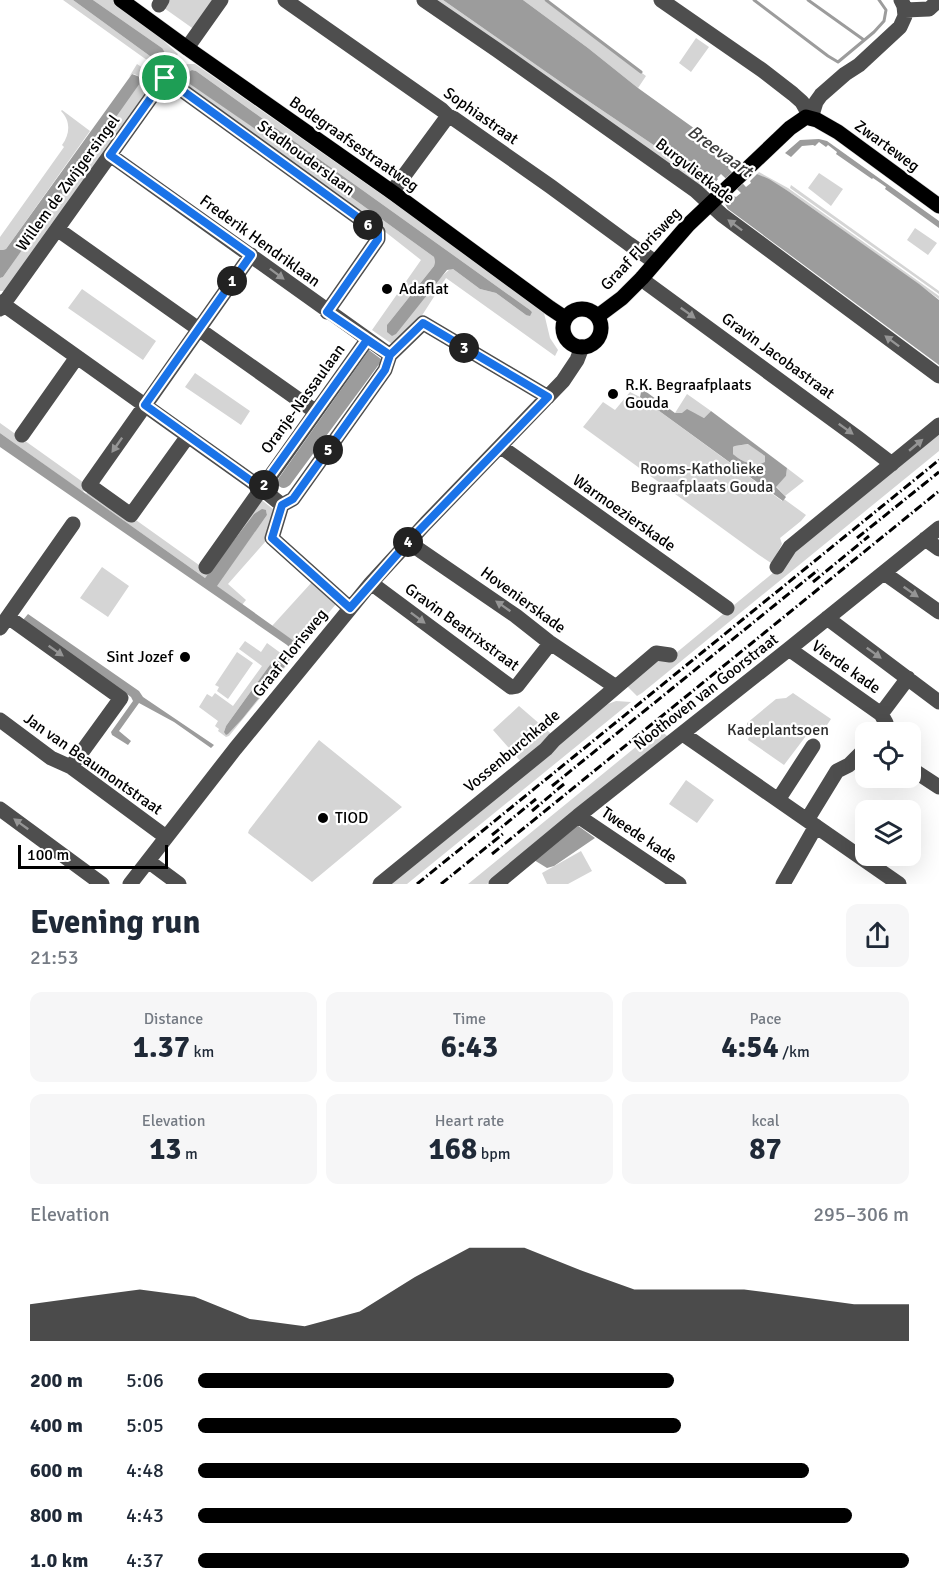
<!DOCTYPE html>
<meta charset="utf-8">
<style>
body{margin:0;font-family:Signika,sans-serif;background:#f6f6f7;color:#1f2937;height:100vh;display:flex;flex-direction:column;font-size:22px;white-space:nowrap}
*{box-sizing:border-box;margin:0}
p{font-size:20px;color:#747a83}
.icon{flex:none;width:33px;height:33px;fill:none;stroke:currentColor;stroke-width:2;stroke-linecap:round;stroke-linejoin:round}
.map{position:relative;height:884px;overflow:hidden}
.sheet{display:flex;flex-direction:column;background:#fff;flex:1}
.sheet>*{flex:none}
.tools{position:absolute;left:855px;top:722px;display:grid;gap:12px}
.tools a{display:grid;place-items:center;width:66px;height:66px;border-radius:12px;background:#fff;box-shadow:0 6px 24px #0002;font-size:30px}
.scale{position:absolute;left:18px;bottom:15px;width:150px;box-sizing:border-box;padding-left:6px;border:3px solid #000;border-top:0;font-size:16px;line-height:21px;white-space:nowrap;color:#000;-webkit-text-stroke:4px #fff;paint-order:stroke}
.pin{position:absolute;display:grid;place-items:center;width:51px;height:51px;color:#fff;margin:-26px;border:3px solid #fff;border-radius:50%;box-shadow:0 2px 6px #0007}
.km{position:absolute;width:30px;height:30px;margin:-15px;border-radius:50%;background:#222;color:#fff;font-size:16px;line-height:30px;text-align:center}
.round{display:grid;place-items:center;flex:none;width:63px;height:63px;border-radius:12px;background:#f6f6f7}
.head{display:flex;align-items:center;justify-content:space-between;height:102px;padding:0 30px}
h1{font-size:33px;font-weight:800;line-height:45px}
.metrics{display:grid;grid-template-columns:repeat(3,1fr);gap:9px;height:102px;padding:6px 30px}
.metrics div{display:grid;align-content:center;border-radius:12px;background:#f6f6f7;text-align:center}
.metrics b{font-size:30px;font-weight:800}
.metrics small{font-size:16px;font-weight:400}
.metrics p{font-size:16px}
.chart{height:168px;padding:12px 30px}
.chart p{display:flex;justify-content:space-between}
.chart svg{width:100%;height:108px;margin-top:6px;fill:#000;opacity:.7}
ul{padding:0 30px;list-style:none;font-size:20px}
li{display:grid;grid-template-columns:96px 72px 1fr;align-items:center;height:45px}
li i{height:15px;border-radius:8px;background:#000}
.map>svg:first-child{display:block}
</style>
<div class="map">
<svg width="939" height="884" viewBox="0 0 939 884">
<rect width="100%" height="100%" fill="#fff"/>
<path fill="#d5d5d5" fill-rule="evenodd" d="M63,0H73L154,59L162,48L93,0H113L145,24L178,54L165,73Z
M169,0H216L195,30L164,8Z
M430,0H443L572,90L713,185L704,193Z
M523,0H544L646,76L638,88L588,48Z
M696,38L709,47L691,72L679,63Z
M137,64L152,74L155,80L6,291H0V278L3,277L141,79C139,76 136,74 132,74L129,77Z
M187,64H195L490,270L544,313L550,338L558,350L555,356L446,278L421,317L392,344L372,330L421,260L374,223L178,79L181,71ZM192,70L196,71L530,310L532,312L526,315L496,293L480,289L453,269H450L387,325L434,266L435,262L434,257L286,150L187,81Z
M62,110L90,131L6,249L3,250H0V237L64,147L62,145C70,134 71,121 61,111Z
M759,172L788,188L939,296V299L788,191L757,174Z
M819,173L843,189L831,206L808,188Z
M791,185L939,291V294L790,188Z
M915,228L937,243L928,255L907,240Z
M82,289L156,341L143,360L68,308Z
M195,373L250,411L241,425L185,387Z
M630,392L640,397L782,501L784,499L806,515L801,521L780,538L782,544L772,563H771L759,555L583,427L603,402L615,410Z
M687,394L711,411L704,418L696,414L675,413Z
M0,423L87,485L83,492L0,433Z
M939,429V451L642,693L637,696L624,683L658,656L670,658L785,563L790,550Z
M749,444L765,456V462C753,467 742,462 733,454V447L735,446Z
M787,468L804,481L785,496L776,486L786,476Z
M91,488L206,570L258,497L273,509L265,542L228,584L246,600L242,605L216,586L267,515L266,510L254,514L205,578L86,494Z
M102,567L129,586L108,617L80,598Z
M312,582L336,604L301,646L272,626Z
M245,641L261,652L267,643L286,657V660L275,661L272,662L226,726L224,732L243,718L286,664L287,665L229,736L226,737L218,731L219,729L215,726L218,721L199,707L207,694L212,697L215,693L233,706L262,666L239,649Z
M237,652L253,663L228,699L217,691L219,687L215,685Z
M793,693L831,719L821,734L812,728L784,765L748,740L750,733L747,727V723L776,699L786,698Z
M616,701L631,702L407,884H386L608,704Z
M519,706L556,738L523,764L493,730Z
M659,728L668,737L487,884H468Z
M319,740L402,807L312,882L248,833L249,830Z
M686,780L714,800L697,823L669,804Z
M581,851L592,871L568,884H547L542,873Z"/>
<path fill="#9c9c9c" fill-rule="evenodd" d="M73,0H93L162,48L167,56L161,61L154,59Z
M443,0H523L588,48L638,88L709,139L727,156L732,163L728,168L746,187L751,183L750,181L757,174L769,179L788,191L919,284L939,300V365L728,209L725,204L734,196L736,197L741,193L721,174L717,178L718,179L713,185L572,90Z
M192,70L196,71L530,310L532,312L530,316L526,315L496,293L480,289L453,269L447,270L396,334L392,336L387,332V325L434,266L435,262L434,257L286,150L187,82L184,77L187,73Z
M132,74L140,77L141,79L140,83L3,277L0,278V250H3L6,249Z
M819,139L827,141L939,221V228L885,189L886,187L873,178L872,179L836,154L837,152L828,145L826,147L819,142L815,146L813,145L802,146L791,157L785,153L800,140Z
M369,350L381,359L380,363L290,485C284,490 281,488 276,484V482Z
M645,391L675,413H682L687,409L704,418L711,411L787,468L786,476L776,487L786,497L783,501L640,397L641,392ZM748,444L765,456V462C754,467 742,462 733,454V447L735,446Z
M0,433L205,578L254,514L262,509L266,510L267,515L217,586L301,646L243,718L228,734L226,735L224,732L226,726L272,662L275,661L286,660L293,651L287,645L0,447Z
M28,614L139,691L143,697L214,745L211,748L174,722L139,703L119,731L131,741L128,745L112,735L111,732L133,701L131,697L23,620Z
M577,825L595,838L554,866L547,868L534,860Z"/>
<g fill="none" stroke-linecap="round" stroke-linejoin="round">
<path stroke="#9c9c9c" stroke-width="3" d="M546,0L641,72
M754,0L828,56L838,62L874,32L884,21L886,10L879,0
M808,0L864,40"/>
<g stroke="#dbdbdb" stroke-width="16">
<path id="major" d="M121,0L187,48L392,192L550,308L565,318
M563 328a19 19 0 1 1 38 0a19 19 0 1 1-38 0Z
M598,316L622,298L642,278L688,225L790,128L806,117L817,120L838,132L939,206"/>
</g>
<path stroke="#4e4e4e" stroke-width="15" d="M285,0L442,110L448,116L453,118L550,186L629,244L655,262
M424,0L497,50L696,191L722,215L939,376
M661,0L762,70L793,94L802,102L811,118
M159,5L162,0
M905,10L929,9L939,0
M187,48L221,0
M811,118L816,102L821,95L845,74L859,65L900,27L905,16L904,6L901,0
M110,155L390,355
M392,192L448,116
M57,229L316,412
M642,278L648,284L858,438L892,464
M0,302L261,488L282,505
M0,309L165,78L378,232V239L327,312
M22,435L77,357
M188,436L131,515L89,485L251,255
M501,447L727,608
M925,539L939,549
M408,542L516,616L549,642L616,687
M206,567L367,340
M777,567L790,547L939,425
M884,573L939,612
M371,583L511,687L517,686L549,645V642
M350,608L272,538L282,505L293,499L385,370L390,355L423,323L548,397
M8,617L121,698L71,767
M827,618L939,702
M0,628L73,524
M789,649L881,714
M0,720L51,758L71,767L166,837
M879,732L886,723L881,714L908,678
M683,734L899,884
M910,768L939,787
M778,800L813,746
M0,809L102,884
M578,816L679,884
M807,820L837,771L849,765L866,748
M148,861L179,884
M130,884L235,749L371,583L426,523L563,381L577,360L582,347
M380,884L546,749L554,740L656,653L670,655
M496,884L578,816L789,649L939,528
M783,884L816,826"/>
<use href="#major" stroke="#000" stroke-width="15"/>
<path stroke="#000" stroke-width="3" stroke-dasharray="9 3 1.5 3" stroke-linecap="butt" d="M857,538L939,472
M813,582L869,536
M552,786L818,570
M532,811L564,784
M492,835L536,799
M492,854L939,491
M417,884L939,460
M441,884L504,833"/>
</g>
<defs><path id="oneway-solid" d="M-6-.8H1V-3.2L6.5 0L1 3.2V.8H-6Z" transform="scale(1.5)"/></defs>
<g fill="#959595">
<use href="#oneway-solid" transform="translate(735 225) rotate(-143)"/>
<use href="#oneway-solid" transform="translate(277 274) rotate(37)"/>
<use href="#oneway-solid" transform="translate(688 313) rotate(36)"/>
<use href="#oneway-solid" transform="translate(892 341) rotate(-143)"/>
<use href="#oneway-solid" transform="translate(846 429) rotate(36)"/>
<use href="#oneway-solid" transform="translate(117 445) rotate(125)"/>
<use href="#oneway-solid" transform="translate(916 445) rotate(-40)"/>
<use href="#oneway-solid" transform="translate(911 592) rotate(35)"/>
<use href="#oneway-solid" transform="translate(503 606) rotate(-145)"/>
<use href="#oneway-solid" transform="translate(418 618) rotate(37)"/>
<use href="#oneway-solid" transform="translate(56 651) rotate(35)"/>
<use href="#oneway-solid" transform="translate(874 653) rotate(36)"/>
<use href="#oneway-solid" transform="translate(21 824) rotate(-144)"/>
</g>
<g fill="none" stroke-linecap="round" stroke-linejoin="round">
<g stroke="#fff" stroke-width="12">
<path id="route" d="M165,78L110,155L251,255L145,405L261,488L367,340L390,355L423,323L548,397L408,542L350,608L272,538L282,505L293,499L385,370L390,355L327,312L378,239V232L165,78"/>
</g>
<use href="#route" stroke="#1a73e8" stroke-width="8"/>
</g>
<g fill="#000" stroke="#fff" stroke-width="2">
<circle cx="387" cy="289" r="6"/>
<circle cx="613" cy="394" r="6"/>
<circle cx="185" cy="657" r="6"/>
<circle cx="323" cy="818" r="6"/>
</g>
<g text-anchor="middle" dominant-baseline="central" stroke-width="4.5" stroke-linejoin="round" paint-order="stroke">
<g font-size="16" fill="#000" stroke="#fff">
<text transform="translate(481 116) rotate(35)">Sophiastraat</text>
<text transform="translate(354 144) rotate(35)">Bodegraafsestraatweg</text>
<text transform="translate(887 146) rotate(36)">Zwarteweg</text>
<text transform="translate(306 158) rotate(36)">Stadhouderslaan</text>
<text transform="translate(695 171) rotate(38)">Burgvlietkade</text>
<text transform="translate(68 183) rotate(-54)">Willem de Zwijgersingel</text>
<text transform="translate(260 241) rotate(36)">Frederik Hendriklaan</text>
<text transform="translate(641 249) rotate(-46)">Graaf Florisweg</text>
<text transform="translate(778 356) rotate(36)">Gravin Jacobastraat</text>
<text transform="translate(303 399) rotate(-54)">Oranje-Nassaulaan</text>
<text transform="translate(624 513) rotate(35)">Warmoezierskade</text>
<text transform="translate(523 600) rotate(36)">Hovenierskade</text>
<text transform="translate(462 627) rotate(36)">Gravin Beatrixstraat</text>
<text transform="translate(290 653) rotate(-51)">Graaf Florisweg</text>
<text transform="translate(846 667) rotate(35)">Vierde kade</text>
<text transform="translate(706 692) rotate(-38)">Noothoven van Goorstraat</text>
<text transform="translate(512 751) rotate(-40)">Vossenburchkade</text>
<text transform="translate(93 764) rotate(35)">Jan van Beaumontstraat</text>
<text transform="translate(639 835) rotate(34)">Tweede kade</text>
</g>
<g font-size="16" fill="#000" stroke="#fff" text-anchor="start">
<text x="399" y="289">Adaflat</text>
<text x="625" y="385">R.K. Begraafplaats<tspan x="625" dy="18">Gouda</tspan></text>
<text x="173" y="657" text-anchor="end">Sint Jozef</text>
<text x="335" y="818">TIOD</text>
</g>
<g font-size="16" fill="#2c2c2c" stroke="#fff">
<text x="702" y="469">Rooms-Katholieke<tspan x="702" dy="18">Begraafplaats Gouda</tspan></text>
<text x="778" y="730">Kadeplantsoen</text>
</g>
<g font-size="18" font-style="italic" fill="#3d3d3d" stroke="#fff">
<text transform="translate(720 151) rotate(36)">Breevaart</text>
</g>
</g>
</svg>
<div class="tools">
<a><svg class="icon" aria-label="locate" viewBox="0 0 24 24"><circle cx="12" cy="12" r="6"/><path d="M12 2v4M12 18v4M2 12h4M18 12h4"/></svg></a>
<a><svg class="icon" aria-label="layers" viewBox="0 0 24 24"><path d="M12 4l9 5-9 5-9-5zM3 14l9 5 9-5"/></svg></a>
</div>
<div class="scale">100 m</div>
<div class="pin" style="left:165px;top:78px;background:#1e9e55"><svg class="icon" aria-label="arrive" viewBox="0 0 24 24"><path d="M6 21V4h12l-3 4 3 4H6"/></svg></div>
<b class="km" style="left:232px;top:281px">1</b>
<b class="km" style="left:264px;top:485px">2</b>
<b class="km" style="left:464px;top:348px">3</b>
<b class="km" style="left:408px;top:542px">4</b>
<b class="km" style="left:328px;top:450px">5</b>
<b class="km" style="left:368px;top:225px">6</b>
</div>
<section class="sheet">
<div class="head"><div><h1>Evening run</h1><p>21:53</p></div><a class="round"><svg class="icon" aria-label="share" viewBox="0 0 24 24"><path d="M12 15V3M7 8l5-5 5 5M5 13v7h14v-7"/></svg></a></div>
<div class="metrics">
<div><p>Distance</p><b>1.37<small> km</small></b></div>
<div><p>Time</p><b>6:43</b></div>
<div><p>Pace</p><b>4:54<small> /km</small></b></div>
</div>
<div class="metrics">
<div><p>Elevation</p><b>13<small> m</small></b></div>
<div><p>Heart rate</p><b>168<small> bpm</small></b></div>
<div><p>kcal</p><b>87</b></div>
</div>
<div class="chart"><p><span>Elevation</span>295–306 m</p>
<svg viewBox="0 0 160 44" preserveAspectRatio="none"><path d="M0 44V29L10 26L20 23L30 26L40 35L50 38L60 32L70 18L80 6L90 6L100 15L110 23L120 23L130 23L140 26L150 29L160 29V44z"/></svg>
</div>
<ul>
<li><b>200 m</b>5:06<i style="width:67%"></i></li>
<li><b>400 m</b>5:05<i style="width:68%"></i></li>
<li><b>600 m</b>4:48<i style="width:86%"></i></li>
<li><b>800 m</b>4:43<i style="width:92%"></i></li>
<li><b>1.0 km</b>4:37<i style="width:100%"></i></li>
</ul>
</section>
